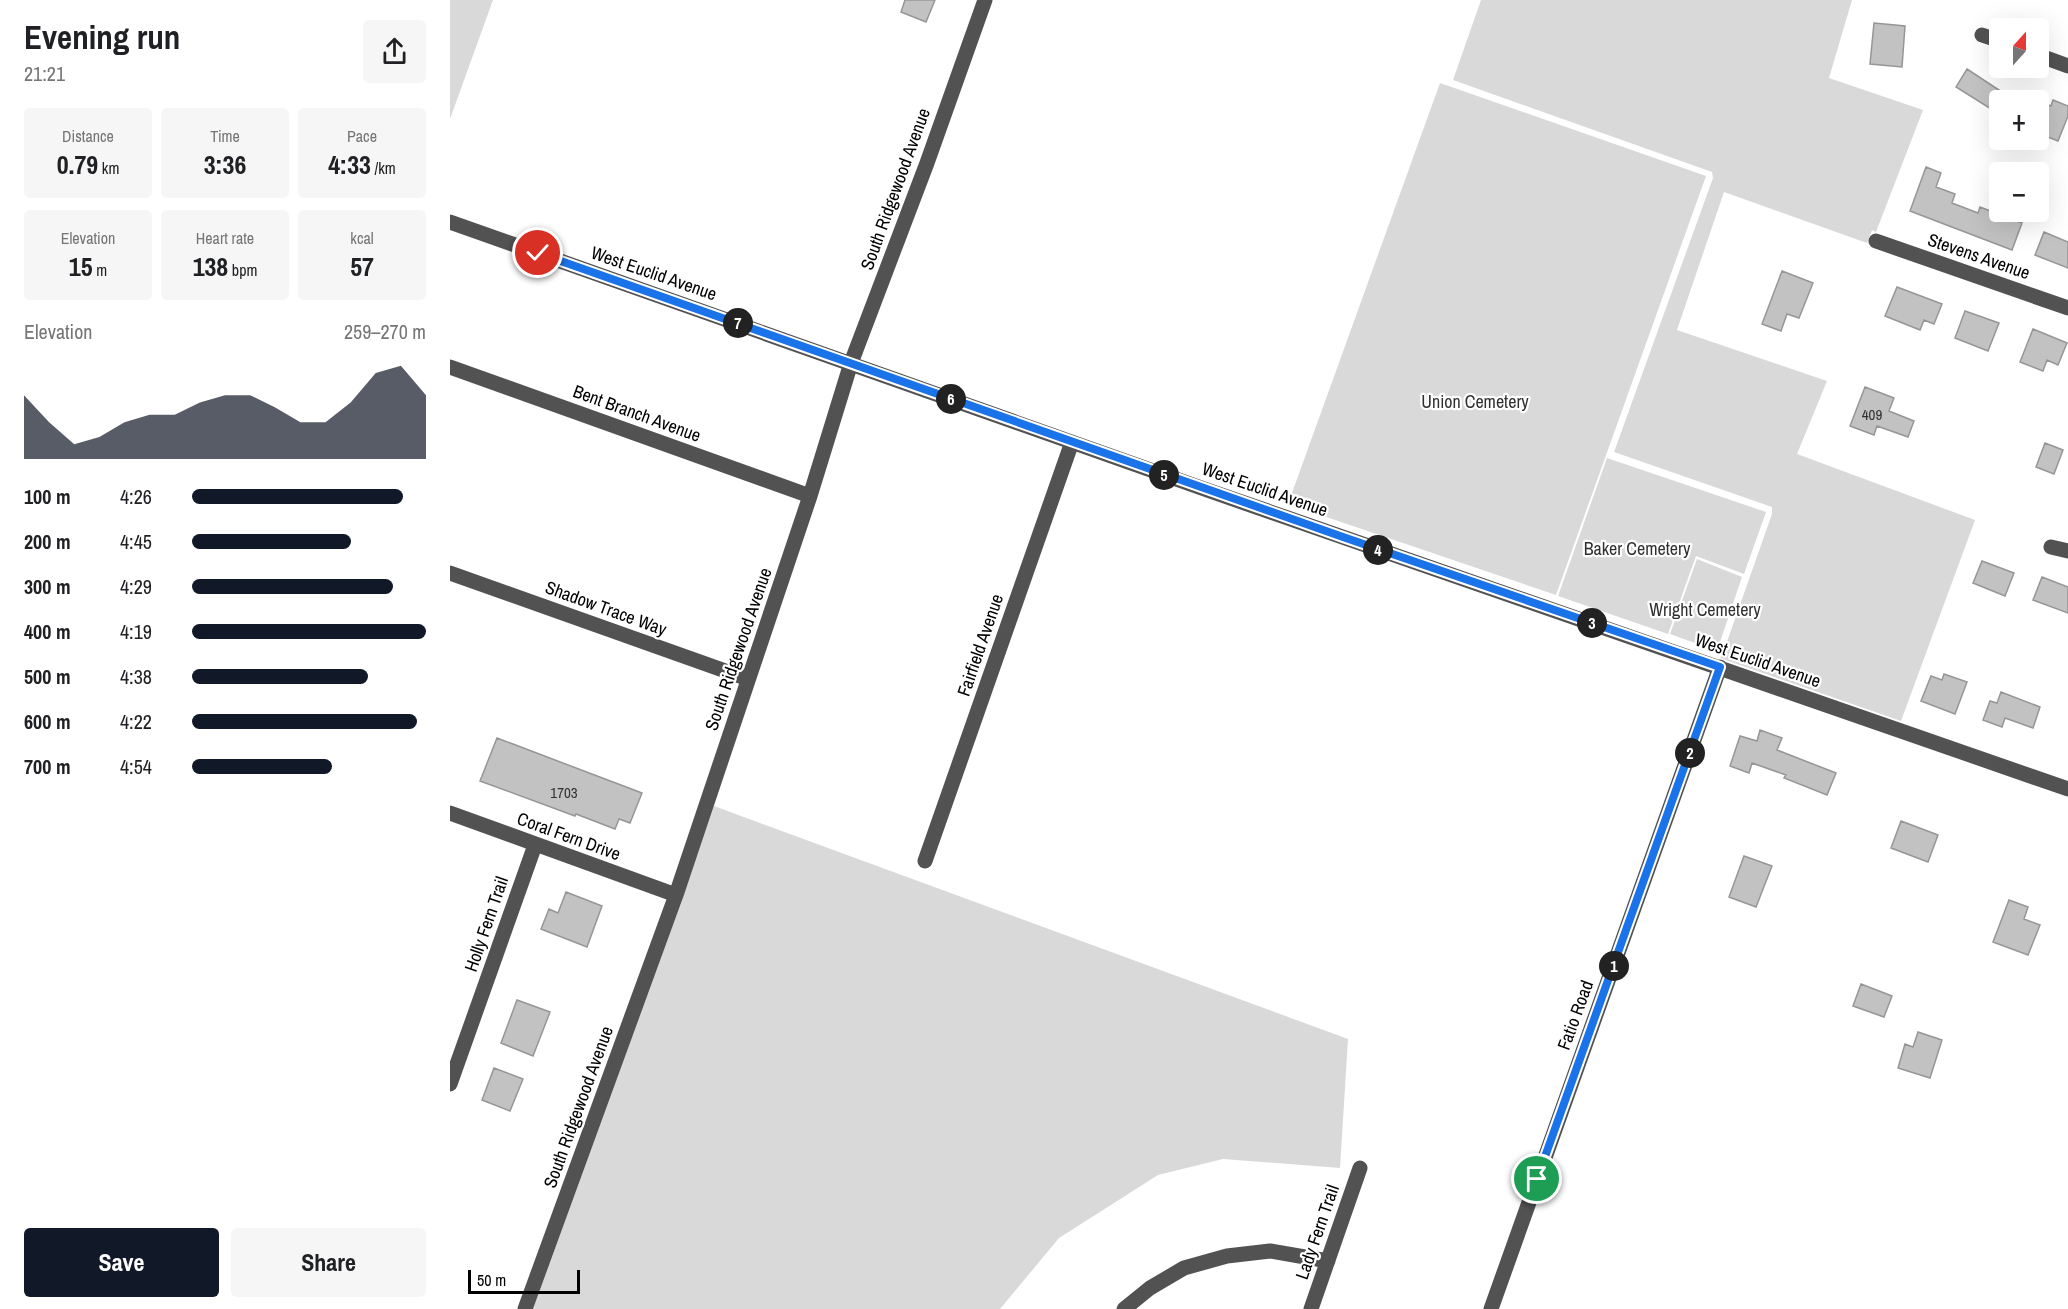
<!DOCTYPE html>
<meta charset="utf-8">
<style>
body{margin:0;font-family:"Archivo Narrow",sans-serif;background:#f6f6f6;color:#202124;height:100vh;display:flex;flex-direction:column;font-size:22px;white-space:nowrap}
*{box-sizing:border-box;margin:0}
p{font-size:20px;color:#757577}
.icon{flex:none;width:33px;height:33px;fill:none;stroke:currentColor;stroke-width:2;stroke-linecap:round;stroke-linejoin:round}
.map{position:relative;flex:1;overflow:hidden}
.details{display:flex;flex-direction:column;background:#fff;width:450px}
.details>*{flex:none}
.needle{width:39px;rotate:21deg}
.tools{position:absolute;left:1539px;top:18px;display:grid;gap:12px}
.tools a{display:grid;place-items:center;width:60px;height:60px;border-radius:6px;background:#fff;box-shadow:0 6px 24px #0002;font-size:30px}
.scale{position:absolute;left:18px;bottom:15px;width:112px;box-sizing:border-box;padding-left:6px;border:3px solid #000;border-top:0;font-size:16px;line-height:21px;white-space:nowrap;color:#000;-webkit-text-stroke:4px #fff;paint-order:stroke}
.pin{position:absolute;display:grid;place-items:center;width:51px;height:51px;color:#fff;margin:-26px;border:3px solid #fff;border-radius:50%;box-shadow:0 2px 6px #0007}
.km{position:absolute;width:30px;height:30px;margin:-15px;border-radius:50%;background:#222;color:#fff;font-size:16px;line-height:30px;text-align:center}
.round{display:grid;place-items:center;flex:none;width:63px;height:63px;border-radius:6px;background:#f6f6f6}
.head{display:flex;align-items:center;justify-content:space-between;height:102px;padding:0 24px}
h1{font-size:33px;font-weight:700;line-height:45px}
.metrics{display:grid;grid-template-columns:repeat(3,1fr);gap:9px;height:102px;padding:6px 24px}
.metrics div{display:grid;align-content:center;border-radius:6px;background:#f6f6f6;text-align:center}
.metrics b{font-size:26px;font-weight:700}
.metrics small{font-size:16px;font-weight:400}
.metrics p{font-size:16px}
.chart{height:168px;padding:12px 24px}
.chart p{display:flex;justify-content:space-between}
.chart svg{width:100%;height:108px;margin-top:6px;fill:#111827;opacity:.7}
.cta{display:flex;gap:12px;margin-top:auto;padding:12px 24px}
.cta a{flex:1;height:69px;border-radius:6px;background:#111827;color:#fff;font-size:24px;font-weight:700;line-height:69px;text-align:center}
.cta a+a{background:#f6f6f6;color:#202124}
ul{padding:0 24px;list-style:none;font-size:20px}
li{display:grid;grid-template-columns:96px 72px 1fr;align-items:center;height:45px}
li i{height:15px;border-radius:8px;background:#111827}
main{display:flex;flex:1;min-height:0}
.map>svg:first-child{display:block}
</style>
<main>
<section class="details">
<div class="head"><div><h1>Evening run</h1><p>21:21</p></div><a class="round"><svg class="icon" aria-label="share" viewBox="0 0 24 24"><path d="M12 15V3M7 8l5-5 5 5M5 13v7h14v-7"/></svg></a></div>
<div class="metrics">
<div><p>Distance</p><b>0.79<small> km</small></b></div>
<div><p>Time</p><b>3:36</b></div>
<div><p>Pace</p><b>4:33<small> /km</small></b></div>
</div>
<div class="metrics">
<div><p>Elevation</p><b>15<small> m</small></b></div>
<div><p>Heart rate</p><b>138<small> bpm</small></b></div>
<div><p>kcal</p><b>57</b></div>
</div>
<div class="chart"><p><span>Elevation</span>259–270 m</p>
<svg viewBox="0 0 160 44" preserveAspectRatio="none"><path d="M0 44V18L10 29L20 38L30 35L40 29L50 26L60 26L70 21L80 18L90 18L100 23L110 29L120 29L130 21L140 9L150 6L160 18V44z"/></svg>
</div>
<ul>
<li><b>100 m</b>4:26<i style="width:90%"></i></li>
<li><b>200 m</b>4:45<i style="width:68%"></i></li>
<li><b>300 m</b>4:29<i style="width:86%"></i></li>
<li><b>400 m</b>4:19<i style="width:100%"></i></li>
<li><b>500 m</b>4:38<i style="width:75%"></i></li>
<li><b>600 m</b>4:22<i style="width:96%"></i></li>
<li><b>700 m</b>4:54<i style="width:60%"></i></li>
</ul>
<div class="cta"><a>Save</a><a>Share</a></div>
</section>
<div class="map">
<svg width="1618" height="1309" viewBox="0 0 1618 1309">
<rect width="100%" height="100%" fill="#fff"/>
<path fill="#d9d9d9" d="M0,0H43L0,119Z
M1031,0H1402L1379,78L1473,110L1426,232L1422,230L1417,243L1274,192L1227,330L1377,381L1347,454L1525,520L1451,721L1270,658L1273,653L1322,514V507L1164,452L1263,178L1262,172L1003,80Z
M990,83L1256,176L1106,595L838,504Z
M1157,458L1316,512L1294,574L1246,556L1218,634L1108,596Z
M1247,559L1292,577L1267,651L1220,634Z
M264,806L898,1039L890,1168L773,1159L708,1175L609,1238L550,1309H83L230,906Z"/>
<path fill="#c2c2c2" stroke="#969696" stroke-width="1.5" d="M455,0H485L476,22L451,12Z
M1424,23L1455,26L1452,67L1420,64Z
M1517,69L1552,92L1541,109L1506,87Z
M1603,100L1618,106V116L1608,141L1588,133V101L1601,106Z
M1476,167L1491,173L1486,187L1505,194L1502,203L1528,213L1530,207L1572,223L1562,250L1460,211Z
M1594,232L1618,242V268L1585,255Z
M1332,271L1363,283L1349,318L1337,314L1331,331L1312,324Z
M1447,287L1492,304L1484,324L1474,320L1470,330L1435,316Z
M1515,311L1549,323L1538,351L1505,338Z
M1583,329L1617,343L1608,365L1597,360L1593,371L1570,362Z
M1415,387L1444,398L1439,411L1464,421L1458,437L1427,426L1424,435L1400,426Z
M1595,443L1613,450L1604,474L1586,467Z
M1532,561L1564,573L1555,596L1523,583Z
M1592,577L1618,587V613L1583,600Z
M1494,674L1517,682L1505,714L1471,701L1481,676L1492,680Z
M1551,692L1590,707L1583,728L1555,718L1552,727L1533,720L1540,701L1547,703Z
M1310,730L1332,738L1327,750L1386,773L1377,795L1334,778L1336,775L1302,763L1299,773L1280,766L1290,736L1307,741Z
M47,738L192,793L180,823L169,819L165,829L126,814L125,816L30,781Z
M1451,821L1488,835L1478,862L1441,848Z
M1294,856L1322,866L1306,907L1279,897Z
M116,892L152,906L137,947L91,929L99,909L108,913Z
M1559,900L1578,907L1574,919L1590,925L1578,955L1543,942Z
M1411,984L1442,996L1434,1017L1403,1006Z
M67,1000L100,1012L83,1056L51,1043Z
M1468,1032L1492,1040L1480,1078L1448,1068L1455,1044L1463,1047Z
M44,1068L73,1079L60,1111L32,1100Z"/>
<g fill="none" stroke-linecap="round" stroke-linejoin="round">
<path stroke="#525252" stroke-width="15" d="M1532,35L1550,41
M1588,55L1618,66
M0,222L760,491L1618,789
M1426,241L1618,308
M0,367L360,496
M1601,547L1618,551
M0,573L298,679
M0,813L226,895
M475,861L622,442
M0,1084L85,845
M75,1309L226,895L360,496L401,363L477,163L535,0
M674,1309L700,1288L734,1268L777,1256L820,1251L878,1261
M861,1309L910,1168
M1041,1309L1270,667"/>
</g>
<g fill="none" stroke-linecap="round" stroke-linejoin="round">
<g stroke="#fff" stroke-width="12">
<path id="route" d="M88,253L893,537L1270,667L1087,1179"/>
</g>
<use href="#route" stroke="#1a73e8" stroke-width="8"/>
</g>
<g text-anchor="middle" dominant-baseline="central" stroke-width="4.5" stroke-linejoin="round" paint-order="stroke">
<g font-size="15" fill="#303030">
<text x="1422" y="414">409</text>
<text x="114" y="792">1703</text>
</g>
<g font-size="18" fill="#000" stroke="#fff">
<text transform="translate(445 189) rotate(-70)">South Ridgewood Avenue</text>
<text transform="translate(1529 256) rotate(19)">Stevens Avenue</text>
<text transform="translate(204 273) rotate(19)">West Euclid Avenue</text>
<text transform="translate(187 413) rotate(20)">Bent Branch Avenue</text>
<text transform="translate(815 489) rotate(19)">West Euclid Avenue</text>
<text transform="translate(156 608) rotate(20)">Shadow Trace Way</text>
<text transform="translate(530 645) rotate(-71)">Fairfield Avenue</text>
<text transform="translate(288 649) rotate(-71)">South Ridgewood Avenue</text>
<text transform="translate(1308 660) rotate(19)">West Euclid Avenue</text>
<text transform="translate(119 836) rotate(20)">Coral Fern Drive</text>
<text transform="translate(36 924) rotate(-71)">Holly Fern Trail</text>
<text transform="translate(1125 1015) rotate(-70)">Fatio Road</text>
<text transform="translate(128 1107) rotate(-70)">South Ridgewood Avenue</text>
<text transform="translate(867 1232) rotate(-71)">Lady Fern Trail</text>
</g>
<g font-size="18" fill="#303030" stroke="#fff">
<text x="1025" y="401">Union Cemetery</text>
<text x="1187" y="548">Baker Cemetery</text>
<text x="1255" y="609">Wright Cemetery</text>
</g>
</g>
</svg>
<div class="tools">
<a><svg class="needle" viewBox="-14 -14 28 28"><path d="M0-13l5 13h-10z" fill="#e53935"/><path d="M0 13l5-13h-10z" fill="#757577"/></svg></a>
<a>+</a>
<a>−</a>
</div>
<div class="scale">50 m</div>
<div class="pin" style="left:1087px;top:1179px;background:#1e9e55"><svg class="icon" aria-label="arrive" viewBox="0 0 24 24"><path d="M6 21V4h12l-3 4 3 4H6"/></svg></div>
<div class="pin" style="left:88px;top:253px;background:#d93025"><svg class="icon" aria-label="check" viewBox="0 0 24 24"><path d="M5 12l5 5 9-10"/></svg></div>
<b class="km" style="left:1164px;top:966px">1</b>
<b class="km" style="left:1240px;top:753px">2</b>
<b class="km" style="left:1142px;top:623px">3</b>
<b class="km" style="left:928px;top:550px">4</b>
<b class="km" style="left:714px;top:475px">5</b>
<b class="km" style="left:501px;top:399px">6</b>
<b class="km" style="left:288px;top:323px">7</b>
</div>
</main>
